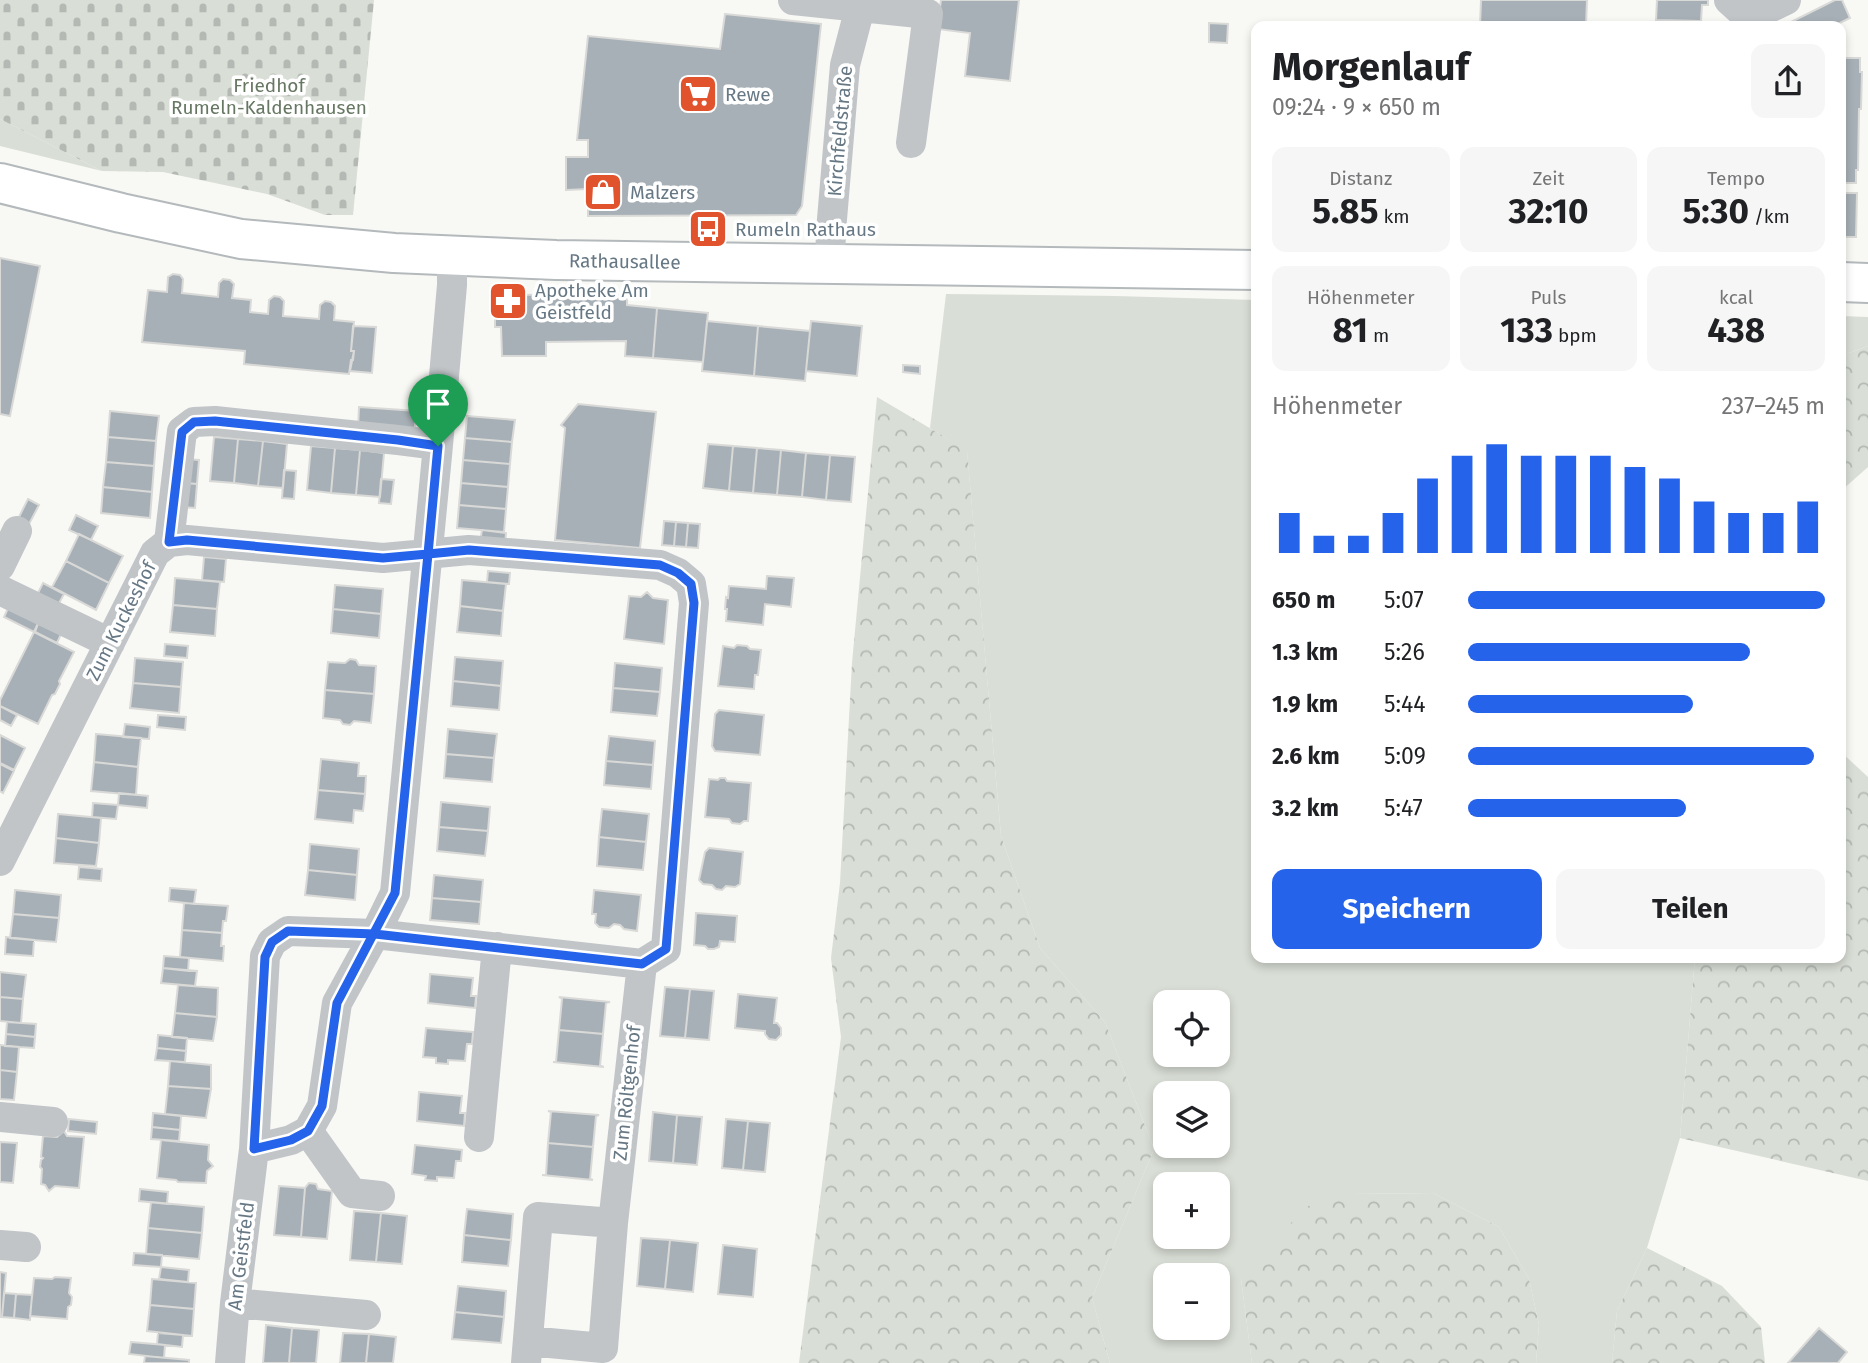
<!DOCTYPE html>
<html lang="de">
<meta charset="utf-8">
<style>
body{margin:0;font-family:"Fira Sans",sans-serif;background:#f6f6f6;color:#202124;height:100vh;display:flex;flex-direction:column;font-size:26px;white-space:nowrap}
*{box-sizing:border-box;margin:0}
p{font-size:23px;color:#757577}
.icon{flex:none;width:38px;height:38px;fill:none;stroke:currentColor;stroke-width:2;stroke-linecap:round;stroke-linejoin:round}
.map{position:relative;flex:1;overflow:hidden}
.panel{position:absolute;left:1251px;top:21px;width:595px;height:942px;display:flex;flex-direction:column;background:#fff;border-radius:14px;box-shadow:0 4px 10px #0003}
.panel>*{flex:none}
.fabs{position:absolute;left:1153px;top:990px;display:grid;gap:14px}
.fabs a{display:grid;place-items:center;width:77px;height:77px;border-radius:14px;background:#fff;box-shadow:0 4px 10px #0003;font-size:35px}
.pin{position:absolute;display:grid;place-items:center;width:60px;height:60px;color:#fff;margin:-72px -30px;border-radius:50% 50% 50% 0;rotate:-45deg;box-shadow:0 0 7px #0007}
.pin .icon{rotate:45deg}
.round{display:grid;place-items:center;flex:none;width:74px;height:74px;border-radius:14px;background:#f6f6f6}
.overview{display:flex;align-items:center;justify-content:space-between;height:119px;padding:0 21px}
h1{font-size:38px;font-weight:700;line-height:52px}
.figures{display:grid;grid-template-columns:repeat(3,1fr);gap:10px;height:119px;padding:7px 21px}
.figures div{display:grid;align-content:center;border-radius:14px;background:#f6f6f6;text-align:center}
.figures b{font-size:35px;font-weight:700}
.figures small{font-size:19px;font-weight:400}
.figures p{font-size:19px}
.chart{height:196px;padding:14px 21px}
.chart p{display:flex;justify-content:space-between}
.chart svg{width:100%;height:126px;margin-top:7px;stroke:#2563eb;stroke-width:6}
.action{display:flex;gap:14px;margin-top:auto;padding:14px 21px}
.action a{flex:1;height:80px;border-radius:14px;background:#2563eb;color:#fff;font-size:28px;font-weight:700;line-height:80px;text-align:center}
.action a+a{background:#f6f6f6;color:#202124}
ul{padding:0 21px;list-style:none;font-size:23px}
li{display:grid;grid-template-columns:112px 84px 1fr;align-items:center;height:52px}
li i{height:18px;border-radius:9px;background:#2563eb}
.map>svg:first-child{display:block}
</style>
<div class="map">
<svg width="1868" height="1363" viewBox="0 0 1868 1363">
<defs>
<pattern id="forest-crowns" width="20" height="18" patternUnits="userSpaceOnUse" patternTransform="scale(1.75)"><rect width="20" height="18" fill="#d9ded6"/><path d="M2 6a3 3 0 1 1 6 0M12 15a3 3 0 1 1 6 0" fill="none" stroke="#b4b9b3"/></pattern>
<pattern id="cemetery-stones" width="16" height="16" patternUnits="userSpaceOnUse" patternTransform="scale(1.75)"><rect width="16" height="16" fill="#d9ded6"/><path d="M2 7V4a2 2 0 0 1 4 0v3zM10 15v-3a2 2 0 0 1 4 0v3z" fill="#b4b9b3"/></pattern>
</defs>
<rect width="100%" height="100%" fill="#f8f8f5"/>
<path fill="#d9ded6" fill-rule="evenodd" d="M0,119L102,171L0,146Z
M946,294L1115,296L1256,300V957H1695L1680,1138L1647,1248L1617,1311L1612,1363H1536L1539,1325L1529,1279L1499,1227L1433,1193L1352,1194L1241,1279L1252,1363H1110L1092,1298L1154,1149L1105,1022L1040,948L1001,836L967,451L930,428ZM1166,1003H1218V1055H1166ZM1166,1094H1218V1146H1166ZM1166,1185H1218V1237H1166ZM1166,1276H1218V1328H1166Z
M1841,316L1868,317V346L1841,356Z"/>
<path fill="url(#forest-crowns)" d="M1868,346V467L1841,491V356Z
M877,397L967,450L1001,836L1040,948L1105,1022L1154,1149L1092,1298L1110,1363H799L841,1037L831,958L840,883L852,663Z
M1841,752L1868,777V1181L1680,1138L1695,957H1841Z
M1433,1193L1499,1227L1529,1279L1539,1325L1536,1363H1252L1241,1279L1305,1207L1352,1194Z
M1647,1248L1722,1286L1761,1327L1765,1363H1612L1617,1311Z"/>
<path fill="url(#cemetery-stones)" d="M0,0H374L353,215H325L267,194L163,172L102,171L0,119Z"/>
<path fill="#a7b0b6" stroke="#d9d9d7" stroke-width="2" d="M941,0H1019L1010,81L965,76L970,33L937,29Z
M1481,0H1587L1586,26H1480Z
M1657,0H1708V5H1702L1701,21L1656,20Z
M1835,0H1842L1850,18L1834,26H1783Z
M725,14L821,24L802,206L796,215L588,216V189L566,190V157H588V140H577L588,36L720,49Z
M1209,23L1228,24L1227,43L1209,42Z
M1841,58H1860V72H1862L1861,109H1859L1858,170H1856V183H1841Z
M1841,193H1857L1856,237H1841Z
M0,258L40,266L10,416L0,414Z
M173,274L180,275L183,279L182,293L218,297L219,283L223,279L230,280L234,284L232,298L251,300L250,312L268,314L269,300L274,296L280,297L284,301L283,316L319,319L320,305L325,301L331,302L335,306L334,320L354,322L351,351H354L353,360H351L349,374L244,364L245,351L142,342L148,290L167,292L168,277Z
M627,294V305L657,308L653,358L625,356L626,341L546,342V356H502L501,327H495V307H501V295Z
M657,308L708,313L703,362L653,358Z
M707,321L758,326L754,376L702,371Z
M811,321L862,326L857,376L806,371Z
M353,326L376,327L372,373L350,371L354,351H351Z
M758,326L810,331L805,381L754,376Z
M903,365L920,366V374L903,372Z
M578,404L656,412L640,548L555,540L565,428L561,425Z
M359,407L417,411L414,433L358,429Z
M110,411L159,416L156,441L108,437Z
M467,416L515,420L512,442L465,438Z
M108,437L156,441L154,466L106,462Z
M214,437L238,439L234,483L210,481Z
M465,438L512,442L510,464L463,460Z
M238,439L263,441L258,486L234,483Z
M263,441L287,444L283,488L258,486Z
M708,444L733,446L729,491L703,488Z
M311,446L335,448L331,493L307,490Z
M733,446L757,448L753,493L729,491Z
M335,448L360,450L356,495L331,493Z
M757,448L781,450L777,495L753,493Z
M360,450L384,453L380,497L356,495Z
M781,450L806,453L802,497L777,495Z
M806,453L830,455L826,500L802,497Z
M830,455L855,457L851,502L826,500Z
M187,459L199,460L197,484L185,483Z
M463,460L510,464L508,487L461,483Z
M106,462L154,466L152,492L103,487Z
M284,470L296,471L294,499L282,498Z
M381,479L394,480L391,504L379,503Z
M185,483L197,484L195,508L183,507Z
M461,483L508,487L506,509L459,505Z
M103,487L152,492L150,518L101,513Z
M28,499L39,505L28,526L17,521Z
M459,505L506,509L504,532L457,528Z
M76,515L98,526L91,540L69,530Z
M664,521L676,522L674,546L662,545Z
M676,522L688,523L686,547L674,546Z
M688,523L700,524L698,548L686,547Z
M482,530L506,533L505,545L480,542Z
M79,534L123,556L109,583L66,561Z
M204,557L226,559L224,582L202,580Z
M66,561L109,583L96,610L52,587Z
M488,571L510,573L509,584L487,582Z
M767,576L794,578L791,607L765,604L763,625L726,621L727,609H725L726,597L728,598L729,586L766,589Z
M175,578L220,582L217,609L173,605Z
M462,580L506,584L503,611L460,606Z
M43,583L64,594L57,607L36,597Z
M335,585L383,589L381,614L333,609Z
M647,592L653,598L668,600L664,644L624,639L629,596L641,597Z
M173,605L217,609L215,636L170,632Z
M9,606L39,621L34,632L4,617Z
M460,606L503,611L501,636L457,632Z
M333,609L381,614L379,638L331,633Z
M39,621L62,632L57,643L35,632Z
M34,632L74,652L59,681L60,684L55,694L52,695L38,724L0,706V700Z
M165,644L188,646L187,658L164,656Z
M737,645L747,646L750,649L761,650L758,675H755L754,689L718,686L723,646L734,648Z
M455,657L503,661L501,686L453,681Z
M135,658L183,662L181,687L133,683Z
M350,659L356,660L359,665L376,666L374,694L325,690L328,662L345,663Z
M615,663L662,668L660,692L613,688Z
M453,681L501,686L499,710L451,706Z
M133,683L181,687L179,713L130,708Z
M613,688L660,692L657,716L611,712Z
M325,690L374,694L371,723L354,721L350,725L343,724L340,720L323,718Z
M0,706L17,715L11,726L0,720Z
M719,710L764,715L760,755L715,751L712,746L715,714Z
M158,715L186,717L185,730L157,727Z
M125,724L150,727L149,739L123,737Z
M448,729L497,734L494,758L446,754Z
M96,734L141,738L138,767L94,762Z
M0,735L25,748L14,770L0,763Z
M609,736L655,741L653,765L606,761Z
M446,754L494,758L492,782L444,778Z
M321,759L359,763L358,776H366L365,794L318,790Z
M606,761L653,765L651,789L604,785Z
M94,762L138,767L136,795L91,791Z
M0,764L14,771L3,793L0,791Z
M720,778H725L727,781L751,783L748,821H744L740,824L732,823L729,819L705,817L709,779L718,780Z
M318,790L365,794L363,811L354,810L353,823L315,819Z
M119,793L148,796L147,808L118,805Z
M441,802L490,807L488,831L439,827Z
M93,803L118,805L116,819L92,817Z
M602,809L649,814L646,842L599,837Z
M58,814L101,818L99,843L56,838Z
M439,827L488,831L485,856L437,851Z
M599,837L646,842L643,870L597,866Z
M56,838L99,843L96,866L54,863Z
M310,844L359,849L357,875L308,870Z
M709,848L743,852L740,884L735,887L726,886L722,890L716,889L712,885L703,884L699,880L705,852Z
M79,867L102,869L101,881L78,879Z
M308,870L357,875L355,900L305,895Z
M434,875L483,880L481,902L432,898Z
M170,888L196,890L194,904L169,901Z
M15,890L61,895L59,918L13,914Z
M594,890L641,895L637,931L624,929L620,925L614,924L609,928L599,927L595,923L596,914H592Z
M432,898L481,902L479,924L430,920Z
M184,903L228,906L226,921H223L222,933L182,930Z
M696,913L737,916L735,942L720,941L719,947L714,949H708L705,946L694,945Z
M13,914L59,918L56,942L10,938Z
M182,930L222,933L221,946H224L223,961L180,957Z
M6,937L34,940L33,956L5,954Z
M164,956L189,958L188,971L163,968Z
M163,968L197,971L195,986L161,983Z
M0,972L26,975L23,999L0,997Z
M430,974L473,978L471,996H476L475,1008L428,1003Z
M178,985L218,988L217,1017L175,1013Z
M665,987L690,989L685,1038L660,1036Z
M690,989L714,991L709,1040L685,1038Z
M738,994L777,998L774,1023H777L781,1028V1035L776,1040L769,1039L765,1034V1031L735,1028Z
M0,997L23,999L21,1023L0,1021Z
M559,997L610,1002L606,1003L603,1034L559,1030L562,999Z
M175,1013L217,1017L213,1041L172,1037Z
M7,1022L36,1024L35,1037L6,1034Z
M426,1028L473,1032L472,1044H467L465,1061L448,1060V1064L436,1063V1058L423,1057Z
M559,1030L603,1034L600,1066L604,1067L553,1062H556Z
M6,1034L35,1037L34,1048L5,1046Z
M158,1035L187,1038L186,1051L157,1048Z
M0,1045L19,1047L17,1072L0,1070Z
M157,1048L186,1051L185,1062L155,1060Z
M170,1061L211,1065V1089L168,1086Z
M0,1070L17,1072L14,1100L0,1099Z
M168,1086L211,1089L206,1118L165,1114Z
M419,1092L462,1096L460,1113H465L464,1126L417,1121Z
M548,1111L599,1115L596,1116L593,1147L548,1143L551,1112Z
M653,1112L677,1115L673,1163L649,1161Z
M153,1113L181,1116L180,1130L152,1127Z
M677,1115L702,1117L697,1165L673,1163Z
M69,1119L97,1122L96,1134L68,1131Z
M726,1119L748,1121L743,1170L722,1168Z
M748,1121L770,1123L765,1172L743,1170Z
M152,1127L180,1130L179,1141L151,1139Z
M64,1131L67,1136L84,1137L79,1188L55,1186L49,1191L45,1185L41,1184L42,1169L40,1167L41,1160L43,1158L41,1157L43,1136L57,1137Z
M161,1140L209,1145L208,1160L213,1166L207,1171L206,1183L178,1182L176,1180L157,1178Z
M0,1142L17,1143L13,1183L0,1182Z
M548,1143L593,1147L590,1179L593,1180L542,1175H546Z
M415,1145L462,1150L461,1161H456L454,1178L437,1177V1181L425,1180L426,1176L412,1174Z
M309,1183L316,1184L318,1189L332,1191L327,1239L301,1237L305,1188Z
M279,1186L305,1188L301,1237L274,1235Z
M140,1189L168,1192L167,1204L139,1201Z
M151,1202L204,1207L202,1233L148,1228Z
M467,1209L513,1214L511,1240L464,1235Z
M354,1211L381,1213L376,1262L350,1260Z
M381,1213L407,1216L402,1264L376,1262Z
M148,1228L202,1233L199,1259L146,1254Z
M464,1235L511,1240L508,1266L462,1262Z
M641,1238L670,1240L665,1289L637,1286Z
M670,1240L698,1243L693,1292L665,1289Z
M723,1245L757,1249L753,1297L718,1294Z
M134,1253L162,1255L161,1267L133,1265Z
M161,1267L189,1270L188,1282L159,1279Z
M0,1272L6,1273L2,1317H0Z
M55,1277L71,1278L69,1293L72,1297L71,1305L68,1307L67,1319L30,1316L34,1278L52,1279Z
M152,1279L196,1283L194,1309L150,1305Z
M458,1286L506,1291L504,1317L455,1312Z
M4,1293L16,1294L14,1318L2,1317Z
M16,1294L32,1295L30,1320L14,1318Z
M150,1305L194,1309L192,1336L147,1331Z
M455,1312L504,1317L501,1343L452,1339Z
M266,1325L292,1328L289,1363H263Z
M292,1328L319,1330L316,1363H289Z
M1819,1328L1847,1352L1838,1363H1788Z
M158,1333L183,1335L182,1347L157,1344Z
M343,1333L369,1334L366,1363H340Z
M369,1334L396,1337L393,1363H366Z
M131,1342L165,1345L164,1358L129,1354Z
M145,1356L189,1360V1363H144Z"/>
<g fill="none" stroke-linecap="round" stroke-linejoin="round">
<g stroke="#b4b9bc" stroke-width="42">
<g id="major">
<path id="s1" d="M0,183L121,213L241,239L394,253L556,260L1256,270"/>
<path d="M1841,282L1868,283"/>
</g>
</g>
<path stroke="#c1c5c8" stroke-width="30" d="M793,0L928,14L911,143
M1729,0L1749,18
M1749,26V18L1786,0
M830,263L831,231L845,65L862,0
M169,542L182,431L194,422L215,421L398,440L438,445
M0,566L17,531
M0,590L110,643
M0,861L155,553L169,542L187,540L383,558L469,550L660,565L678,573L691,584L694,603L666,949L642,964L613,1223L538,1217L526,1363
M0,1117L53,1122
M308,1131L352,1193L380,1196
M479,1137L497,947
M254,1149L291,1140L308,1131L322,1106L337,1003L375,934L642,964
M0,1245L26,1247
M235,1303L366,1315
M528,1341L603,1348L613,1223
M230,1363L235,1303L254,1149L265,956L272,942L288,931L375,934L395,893L438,445L452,285V256"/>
<use href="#major" stroke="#fff" stroke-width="38"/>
</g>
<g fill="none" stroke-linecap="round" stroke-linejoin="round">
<g stroke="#fff" stroke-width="14">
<path id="route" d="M438,446L398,440L215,421L194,422L182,432L169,542L187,540L383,558L428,554L395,893L337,1003L322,1106L308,1131L291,1140L254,1149L265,957L272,942L288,931L375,934L642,964L666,949L694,603L691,584L678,573L660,565L469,550L428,554L438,446"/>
</g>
<use href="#route" stroke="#2563eb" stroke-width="9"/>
</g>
<defs>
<g id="supermarket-square" transform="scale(2.0125)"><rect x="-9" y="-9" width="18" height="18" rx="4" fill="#e0532c" stroke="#fff"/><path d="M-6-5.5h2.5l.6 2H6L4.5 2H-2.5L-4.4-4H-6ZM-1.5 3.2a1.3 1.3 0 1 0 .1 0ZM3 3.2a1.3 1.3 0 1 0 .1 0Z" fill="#fff"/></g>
<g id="shop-square" transform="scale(2.0125)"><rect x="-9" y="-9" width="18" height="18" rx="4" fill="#e0532c" stroke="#fff"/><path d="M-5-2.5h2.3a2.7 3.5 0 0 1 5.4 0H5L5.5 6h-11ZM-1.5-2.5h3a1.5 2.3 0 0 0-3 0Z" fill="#fff"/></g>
<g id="bus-square" transform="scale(2.0125)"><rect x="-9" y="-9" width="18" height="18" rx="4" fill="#e0532c" stroke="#fff"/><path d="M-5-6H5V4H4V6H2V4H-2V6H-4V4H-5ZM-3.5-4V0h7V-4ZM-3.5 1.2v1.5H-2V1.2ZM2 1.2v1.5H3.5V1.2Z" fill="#fff"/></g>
<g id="pharmacy-square" transform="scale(2.0125)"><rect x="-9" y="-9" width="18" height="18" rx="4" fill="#e0532c" stroke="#fff"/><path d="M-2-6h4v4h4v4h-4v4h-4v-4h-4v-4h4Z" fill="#fff"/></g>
</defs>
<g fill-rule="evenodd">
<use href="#supermarket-square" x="698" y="94"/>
<use href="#shop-square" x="603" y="192"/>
<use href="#bus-square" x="708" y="229"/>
<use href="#pharmacy-square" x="508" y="301"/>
</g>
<g text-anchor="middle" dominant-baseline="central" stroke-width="7" stroke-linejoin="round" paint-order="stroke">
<g font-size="19" fill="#667762" stroke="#fff">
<text x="269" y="85">Friedhof<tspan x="269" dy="22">Rumeln-Kaldenhausen</tspan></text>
</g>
<g font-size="19" fill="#677885" stroke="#fff" text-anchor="start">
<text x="725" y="94">Rewe</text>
<text x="630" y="192">Malzers</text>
<text x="735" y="229">Rumeln Rathaus</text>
<text x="535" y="290">Apotheke Am<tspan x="535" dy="22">Geistfeld</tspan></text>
</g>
<g font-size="19" fill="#677885" stroke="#fff">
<text transform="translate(840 131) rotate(-85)">Kirchfeldstraße</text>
<text stroke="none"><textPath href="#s1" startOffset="632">Rathausallee</textPath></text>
<text transform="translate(121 621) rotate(-63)">Zum Kuckeshof</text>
<text transform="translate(627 1093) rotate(-84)">Zum Röltgenhof</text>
<text transform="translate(241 1256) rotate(-83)">Am Geistfeld</text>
</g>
</g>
</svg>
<div class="fabs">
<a><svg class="icon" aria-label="locate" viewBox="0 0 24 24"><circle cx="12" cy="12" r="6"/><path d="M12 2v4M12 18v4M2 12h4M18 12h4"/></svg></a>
<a><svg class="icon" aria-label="layers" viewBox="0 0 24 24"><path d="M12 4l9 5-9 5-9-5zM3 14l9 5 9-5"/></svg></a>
<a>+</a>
<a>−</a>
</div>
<div class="pin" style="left:438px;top:446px;background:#1e9e55"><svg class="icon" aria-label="arrive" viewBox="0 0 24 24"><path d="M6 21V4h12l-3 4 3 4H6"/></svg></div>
<section class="panel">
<div class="overview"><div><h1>Morgenlauf</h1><p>09:24 · 9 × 650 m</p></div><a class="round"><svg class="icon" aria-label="share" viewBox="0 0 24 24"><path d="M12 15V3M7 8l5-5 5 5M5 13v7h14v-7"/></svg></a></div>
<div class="figures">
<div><p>Distanz</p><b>5.85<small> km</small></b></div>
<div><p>Zeit</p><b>32:10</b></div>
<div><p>Tempo</p><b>5:30<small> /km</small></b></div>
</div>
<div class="figures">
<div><p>Höhenmeter</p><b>81<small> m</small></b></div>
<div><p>Puls</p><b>133<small> bpm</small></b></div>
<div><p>kcal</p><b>438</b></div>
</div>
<div class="chart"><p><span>Höhenmeter</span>237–245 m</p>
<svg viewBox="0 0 160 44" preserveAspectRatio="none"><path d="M5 44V30M15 44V38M25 44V38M35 44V30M45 44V18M55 44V10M65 44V6M75 44V10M85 44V10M95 44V10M105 44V14M115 44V18M125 44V26M135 44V30M145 44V30M155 44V26"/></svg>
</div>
<ul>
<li><b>650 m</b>5:07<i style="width:100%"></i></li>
<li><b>1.3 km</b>5:26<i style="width:79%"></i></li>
<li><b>1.9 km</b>5:44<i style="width:63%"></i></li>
<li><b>2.6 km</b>5:09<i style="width:97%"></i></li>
<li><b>3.2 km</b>5:47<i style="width:61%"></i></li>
</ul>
<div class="action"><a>Speichern</a><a>Teilen</a></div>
</section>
</div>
